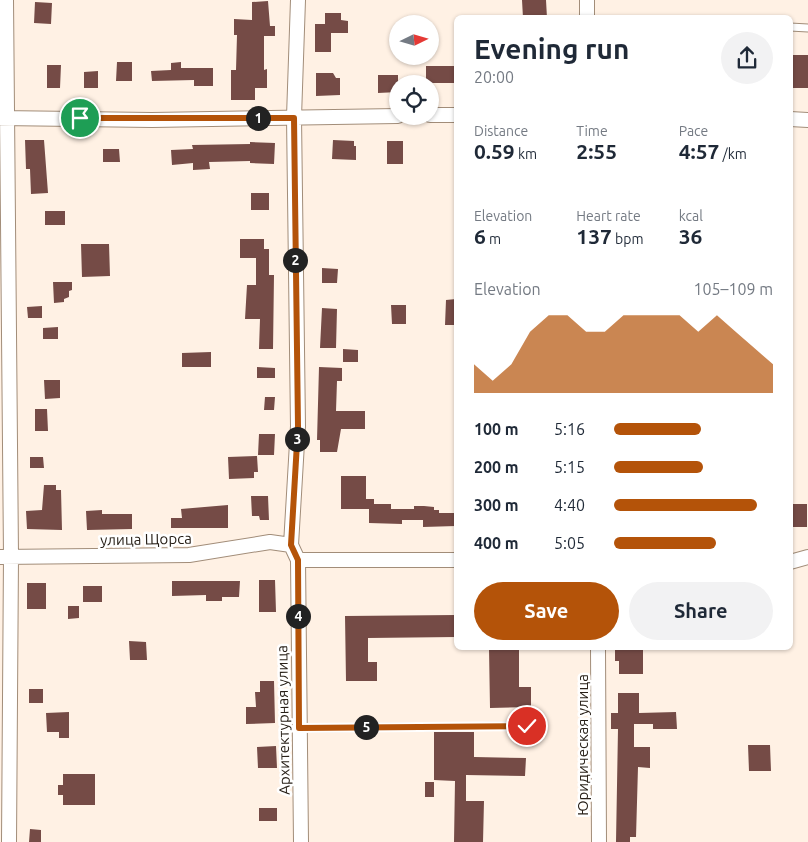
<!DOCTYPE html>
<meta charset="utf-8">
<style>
body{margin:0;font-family:Ubuntu,sans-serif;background:#f2f2f3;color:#1f2937;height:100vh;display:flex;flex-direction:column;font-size:19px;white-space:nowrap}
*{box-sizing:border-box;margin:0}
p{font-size:16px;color:#747a83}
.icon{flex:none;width:28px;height:28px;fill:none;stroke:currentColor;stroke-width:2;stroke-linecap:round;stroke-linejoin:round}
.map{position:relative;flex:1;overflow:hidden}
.panel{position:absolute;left:454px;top:15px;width:339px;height:635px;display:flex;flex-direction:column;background:#fff;border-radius:8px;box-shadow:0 1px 4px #0004}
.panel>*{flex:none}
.needle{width:32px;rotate:85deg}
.controls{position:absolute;left:389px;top:15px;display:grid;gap:10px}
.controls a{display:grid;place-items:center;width:50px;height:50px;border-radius:50%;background:#fff;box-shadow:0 1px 4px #0004;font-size:25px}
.pin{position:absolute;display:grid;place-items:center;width:42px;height:42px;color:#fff;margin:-21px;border:2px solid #fff;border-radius:50%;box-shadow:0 1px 5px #0007}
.km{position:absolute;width:25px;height:25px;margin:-12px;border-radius:50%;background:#222;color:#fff;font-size:14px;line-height:25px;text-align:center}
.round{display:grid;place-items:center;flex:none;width:52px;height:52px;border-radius:26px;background:#f2f2f3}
.summary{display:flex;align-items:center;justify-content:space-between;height:85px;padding:0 20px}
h1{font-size:28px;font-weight:700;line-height:38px}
.figures{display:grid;grid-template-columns:repeat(3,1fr);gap:8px;height:85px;padding:5px 20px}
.figures div{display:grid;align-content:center}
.figures b{font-size:21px;font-weight:700}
.figures small{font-size:14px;font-weight:400}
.figures p{font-size:14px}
.chart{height:140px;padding:10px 20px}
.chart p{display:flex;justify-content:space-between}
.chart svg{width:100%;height:90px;margin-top:5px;fill:#b45309;opacity:.7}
.action{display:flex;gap:10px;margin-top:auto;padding:10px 20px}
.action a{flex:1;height:58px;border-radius:30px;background:#b45309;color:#fff;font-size:20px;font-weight:700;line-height:58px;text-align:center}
.action a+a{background:#f2f2f3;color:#1f2937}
ul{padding:0 20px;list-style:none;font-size:16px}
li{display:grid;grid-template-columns:80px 60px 1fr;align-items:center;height:38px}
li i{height:12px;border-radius:6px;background:#b45309}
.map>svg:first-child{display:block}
</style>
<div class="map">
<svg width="808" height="842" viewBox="0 0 808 842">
<rect width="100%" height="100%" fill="#fff1e4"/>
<path fill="#754b46" d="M522,0H546L547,18H523Z
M268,1L270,26H275V36H264V70L267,69V88H255V100H231V70H236L237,35H234V19L252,20V2Z
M35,2L52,3L51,24L34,23Z
M325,13H341V20L348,21V33H331V52H315V24H325Z
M790,55H808V88H790Z
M117,62H132V81H116Z
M181,62V68H213V86H194V80L152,81L151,71L171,70V63Z
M47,65H61L60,88H47Z
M426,66H456V83H426Z
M98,71V88H84V72Z
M316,73H333L336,78H340V95L316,96Z
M378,75H398V92L378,93Z
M25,140H44L48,193L31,194L30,169H26Z
M333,140L354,141V146H356V160L332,159Z
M387,141H403V164H387Z
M250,142L275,143L274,164L250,163V161L209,162L210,169L193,170V163L172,165L171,150L193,149L192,145L250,144Z
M103,149H119L120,162H103Z
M251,193H269V210H251Z
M45,211H65V225H45Z
M240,239H264V249H269V275H274L273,349H259L260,319H245L247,285H256V258H240Z
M81,244H109L110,276L82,277Z
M322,268L338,269L337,283H322Z
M53,282H72V290L69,291V297L64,299V302L54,303Z
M456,299V325H445L446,300Z
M391,305H406V324H392Z
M42,306V318H28L27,307Z
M322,308L337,309L336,348H320Z
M58,327V339H43V328Z
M343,349L358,350V362H343Z
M211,352V367H182V353Z
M257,367L275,368V378H257Z
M319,367L342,368V381H337L336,411H365V429H341L337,452H320V440H317Z
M44,380H60V398L45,399Z
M265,397H275L274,410H264Z
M35,409H47L48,431H35Z
M259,434H275L274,455H258Z
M257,456L258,472H254V478L229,479L228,457Z
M30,457H43L44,468H30Z
M341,476H366V499H374V504H391V509H414V506H424L434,507V510H439V513H456V526L423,527V520H402V524L369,523V509H341Z
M44,485H56V490H61L62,530L27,529L26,511L42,510Z
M251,496H268L269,520H260L259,516H252Z
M790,504H807V527H790Z
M228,505V528H171V518H182L181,509Z
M102,510V514H132V529L87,530L86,511Z
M259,580H275L276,612H259Z
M172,581H240L239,597H222V601H206V595L172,596Z
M27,583H46V609H27Z
M83,586H102V602H83Z
M68,606H79V618L68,619Z
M456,615V637L368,638V662H377V681H346L345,616Z
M129,641L146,642L147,660H130Z
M489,648H519V687H531V707L490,708Z
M615,648H643V674H619V661H615Z
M260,681H274L275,723L246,724V707H256L255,692H260Z
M29,689H43V703H29Z
M618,693H639V713L676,712L677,729H653V724H634V747H650V768L638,767L636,837H630V842H616L618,729H611V713H618Z
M69,712V738H59V732H47L46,713Z
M434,732H474V757L526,758L525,776L466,775V801H484L483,842H454L455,781L434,780Z
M748,745H770L771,771H749Z
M276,746L277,768H258L257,747Z
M63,774H95V805H63V795H58V785H63Z
M425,782H434V797H425Z
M259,808H277V821H259Z
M30,829L41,830V842H29Z"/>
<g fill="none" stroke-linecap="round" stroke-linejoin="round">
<g stroke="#a28d79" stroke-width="9">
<path id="service" d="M790,27L808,28
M299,728L527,726"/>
</g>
<g stroke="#a28d79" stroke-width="16">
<path id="minor" d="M6,0L11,556L9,842
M298,0L294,117L298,426L291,545L298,560L301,842
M587,0V18
M430,115H456
M0,118L152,120L398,116
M790,119L808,120
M0,557L189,555L270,542L291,545
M298,560H456
M790,562L808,557
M598,648L599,842"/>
</g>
<use href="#service" stroke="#fff" stroke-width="7"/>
<use href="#minor" stroke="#fff" stroke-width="14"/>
</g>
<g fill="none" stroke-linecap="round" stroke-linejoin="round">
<g stroke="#fff" stroke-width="10">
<path id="route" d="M80,118H294L298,426L291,545L298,560L299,728L527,726"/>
</g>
<use href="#route" stroke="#b45309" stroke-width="6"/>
</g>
<g text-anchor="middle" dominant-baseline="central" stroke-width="5" stroke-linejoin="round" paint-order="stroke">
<g font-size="15" fill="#282018" stroke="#fff">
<text transform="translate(146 539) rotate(-1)">улица Щорса</text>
<text transform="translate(283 720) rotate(-91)">Архитектурная улица</text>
<text transform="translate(582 745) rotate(-90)">Юридическая улица</text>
</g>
</g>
</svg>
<div class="controls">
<a><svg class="needle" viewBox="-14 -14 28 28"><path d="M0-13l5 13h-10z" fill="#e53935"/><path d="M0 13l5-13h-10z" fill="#747a83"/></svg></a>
<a><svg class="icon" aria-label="locate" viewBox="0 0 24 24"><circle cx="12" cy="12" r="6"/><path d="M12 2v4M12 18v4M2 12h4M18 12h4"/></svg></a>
</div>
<div class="pin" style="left:80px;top:118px;background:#1e9e55"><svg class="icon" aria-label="arrive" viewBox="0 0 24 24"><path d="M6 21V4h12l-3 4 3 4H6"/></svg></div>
<div class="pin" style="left:527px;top:726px;background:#d93025"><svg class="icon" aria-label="check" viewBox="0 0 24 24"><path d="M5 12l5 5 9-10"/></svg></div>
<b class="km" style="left:258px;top:118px">1</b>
<b class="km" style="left:295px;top:260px">2</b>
<b class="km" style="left:297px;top:439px">3</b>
<b class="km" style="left:298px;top:616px">4</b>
<b class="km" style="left:366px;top:727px">5</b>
<section class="panel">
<div class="summary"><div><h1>Evening run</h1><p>20:00</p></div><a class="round"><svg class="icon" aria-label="share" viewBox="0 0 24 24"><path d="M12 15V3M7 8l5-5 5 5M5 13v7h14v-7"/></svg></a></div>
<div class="figures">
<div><p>Distance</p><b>0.59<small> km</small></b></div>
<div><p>Time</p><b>2:55</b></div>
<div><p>Pace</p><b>4:57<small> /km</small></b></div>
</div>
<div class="figures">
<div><p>Elevation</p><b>6<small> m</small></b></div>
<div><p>Heart rate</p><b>137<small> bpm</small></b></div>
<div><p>kcal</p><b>36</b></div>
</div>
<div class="chart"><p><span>Elevation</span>105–109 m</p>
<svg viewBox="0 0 160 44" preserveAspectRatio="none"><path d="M0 44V30L10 38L20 30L30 14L40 6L50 6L60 14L70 14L80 6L90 6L100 6L110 6L120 14L130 6L140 14L150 22L160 30V44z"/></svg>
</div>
<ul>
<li><b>100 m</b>5:16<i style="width:55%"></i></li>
<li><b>200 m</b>5:15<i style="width:56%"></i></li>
<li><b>300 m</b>4:40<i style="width:90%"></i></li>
<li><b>400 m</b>5:05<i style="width:64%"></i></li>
</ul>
<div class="action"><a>Save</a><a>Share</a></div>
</section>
</div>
